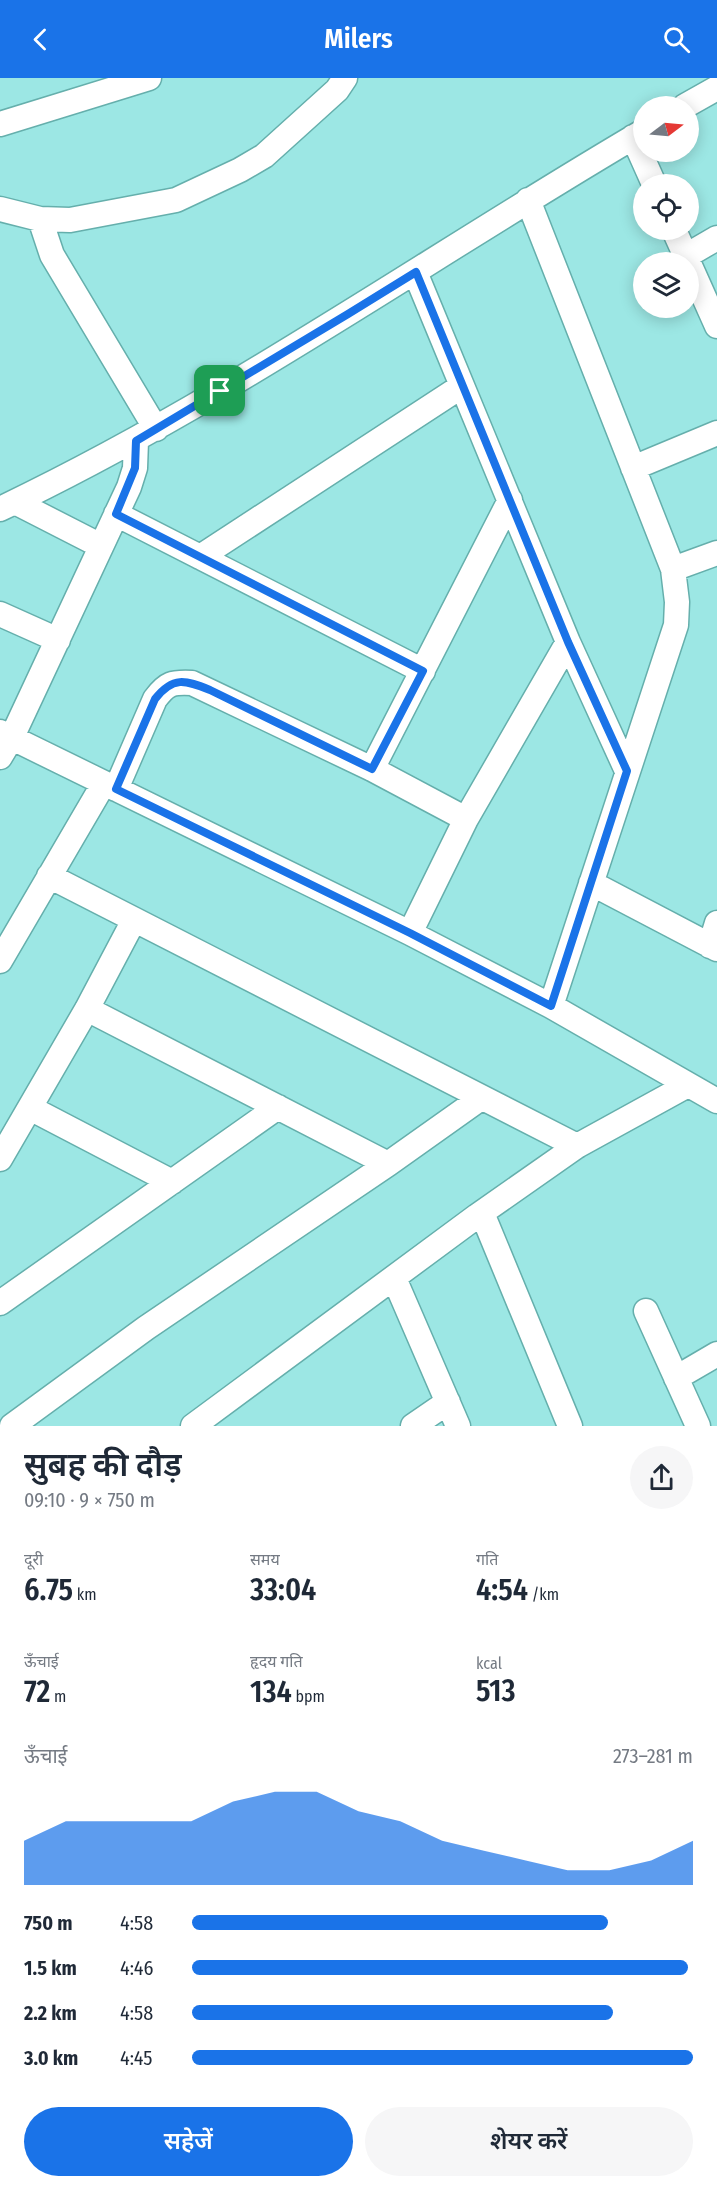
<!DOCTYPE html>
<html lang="hi">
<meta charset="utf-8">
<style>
body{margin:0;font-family:"Fira Sans Condensed","Noto Sans Devanagari",sans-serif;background:#f6f6f7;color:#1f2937;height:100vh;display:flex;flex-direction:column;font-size:22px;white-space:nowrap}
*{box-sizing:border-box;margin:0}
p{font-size:20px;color:#747a83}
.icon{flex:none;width:33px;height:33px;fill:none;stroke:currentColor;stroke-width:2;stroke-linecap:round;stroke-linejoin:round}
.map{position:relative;height:1348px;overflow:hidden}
.drawer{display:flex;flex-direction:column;background:#fff;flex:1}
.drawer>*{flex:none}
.needle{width:39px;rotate:74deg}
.tools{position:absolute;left:633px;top:18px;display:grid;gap:12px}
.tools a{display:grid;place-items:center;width:66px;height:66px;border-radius:50%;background:#fff;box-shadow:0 3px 15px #0003;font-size:30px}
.pin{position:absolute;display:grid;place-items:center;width:51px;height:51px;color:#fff;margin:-26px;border-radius:12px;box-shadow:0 3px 9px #0006}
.round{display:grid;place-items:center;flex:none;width:63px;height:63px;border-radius:32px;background:#f6f6f7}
.overview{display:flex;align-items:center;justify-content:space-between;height:102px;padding:0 24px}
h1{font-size:33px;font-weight:600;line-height:45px}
.figures{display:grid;grid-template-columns:repeat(3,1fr);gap:9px;height:102px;padding:6px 24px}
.figures div{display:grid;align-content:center}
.figures b{font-size:30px;font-weight:600}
.figures small{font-size:16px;font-weight:400}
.figures p{font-size:16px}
.chart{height:168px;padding:12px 24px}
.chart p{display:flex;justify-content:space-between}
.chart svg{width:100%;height:108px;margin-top:6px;fill:#1a73e8;opacity:.7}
.button{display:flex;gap:12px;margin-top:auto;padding:12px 24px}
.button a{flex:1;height:69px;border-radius:36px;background:#1a73e8;color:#fff;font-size:24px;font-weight:600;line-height:69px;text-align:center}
.button a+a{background:#f6f6f7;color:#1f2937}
ul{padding:0 24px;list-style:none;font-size:20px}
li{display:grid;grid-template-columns:96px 72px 1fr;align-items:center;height:45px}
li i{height:15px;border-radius:8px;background:#1a73e8}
header{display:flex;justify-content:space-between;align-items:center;height:78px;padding:0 24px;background:#1a73e8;color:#fff;font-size:27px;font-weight:600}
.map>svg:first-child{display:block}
</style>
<header><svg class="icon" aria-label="back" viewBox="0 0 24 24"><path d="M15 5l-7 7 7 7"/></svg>Milers<svg class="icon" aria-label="search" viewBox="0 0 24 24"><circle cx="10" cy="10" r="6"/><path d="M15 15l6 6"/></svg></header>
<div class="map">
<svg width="717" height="1348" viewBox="0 0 717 1348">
<rect width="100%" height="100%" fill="#9ce7e4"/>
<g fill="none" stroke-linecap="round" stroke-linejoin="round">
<g stroke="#65afac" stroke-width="27">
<path id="minor" d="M685,28L717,10
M0,46L149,0
M633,59L654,106
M528,122L673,491L677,524L676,547L551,928
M0,131L40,141L70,142L176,122L240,92L264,78L337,12L345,0
M40,141L52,177L156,351
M674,152L717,248
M686,178L717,160
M415,194L568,564L627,693
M633,390L717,355
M15,424L101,468
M0,431C225,324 429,179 644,53
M116,436L423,593
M200,479L462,308
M673,491L717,475
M0,536L58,562
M0,654L410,855L551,928L717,1023
M0,679L12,659L129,409L135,390L136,363
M372,691L510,422
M116,711L155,621C167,605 172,604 192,605L372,691L466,741
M49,798L577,1068
M591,805L717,871
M410,855L466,741L568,564
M710,868L717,845
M0,883L104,705
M87,931L388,1086
M30,1030L172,1104
M0,1081L87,931L134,842
M482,1135L570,1348
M394,1200L458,1348
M0,1225L278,1029
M646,1233L698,1348
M676,1300L717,1276
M12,1348L146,1250L388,1086L481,1020
M193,1348L477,1138L577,1068L688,1007
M413,1348L448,1324"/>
</g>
<use href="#minor" stroke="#fff" stroke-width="24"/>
</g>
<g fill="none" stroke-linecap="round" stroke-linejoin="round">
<g stroke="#fff" stroke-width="12">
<path id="route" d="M416,194L568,564L627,693L551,928L410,855L116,711L155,621C173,598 185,602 210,612L372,691L423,593L116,436L135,390L136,363L348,236Z"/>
</g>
<use href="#route" stroke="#1a73e8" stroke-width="8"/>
</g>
</svg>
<div class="tools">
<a><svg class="needle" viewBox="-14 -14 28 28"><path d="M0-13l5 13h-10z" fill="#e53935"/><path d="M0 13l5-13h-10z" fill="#747a83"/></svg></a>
<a><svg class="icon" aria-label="locate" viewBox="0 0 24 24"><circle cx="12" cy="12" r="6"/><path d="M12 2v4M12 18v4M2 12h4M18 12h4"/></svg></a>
<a><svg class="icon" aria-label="layers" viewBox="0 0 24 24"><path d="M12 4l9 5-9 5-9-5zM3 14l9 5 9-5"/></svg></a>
</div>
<div class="pin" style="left:220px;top:313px;background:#1e9e55"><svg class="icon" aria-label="arrive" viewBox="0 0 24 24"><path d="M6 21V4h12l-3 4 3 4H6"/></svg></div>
</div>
<section class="drawer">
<div class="overview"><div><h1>सुबह की दौड़</h1><p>09:10 · 9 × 750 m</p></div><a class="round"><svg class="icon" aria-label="share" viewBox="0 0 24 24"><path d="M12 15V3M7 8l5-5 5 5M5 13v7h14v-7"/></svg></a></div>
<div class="figures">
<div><p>दूरी</p><b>6.75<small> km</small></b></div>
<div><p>समय</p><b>33:04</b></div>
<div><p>गति</p><b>4:54<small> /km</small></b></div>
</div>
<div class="figures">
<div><p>ऊँचाई</p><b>72<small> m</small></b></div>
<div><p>हृदय गति</p><b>134<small> bpm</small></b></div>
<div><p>kcal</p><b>513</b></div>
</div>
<div class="chart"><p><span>ऊँचाई</span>273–281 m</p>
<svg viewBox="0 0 160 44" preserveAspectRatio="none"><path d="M0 44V26L10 18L20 18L30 18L40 18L50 10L60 6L70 6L80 14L90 18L100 26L110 30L120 34L130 38L140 38L150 34L160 26V44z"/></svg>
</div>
<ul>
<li><b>750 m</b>4:58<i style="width:83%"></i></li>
<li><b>1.5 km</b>4:46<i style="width:99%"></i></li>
<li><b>2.2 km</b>4:58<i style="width:84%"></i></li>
<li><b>3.0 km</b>4:45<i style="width:100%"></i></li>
</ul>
<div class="button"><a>सहेजें</a><a>शेयर करें</a></div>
</section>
